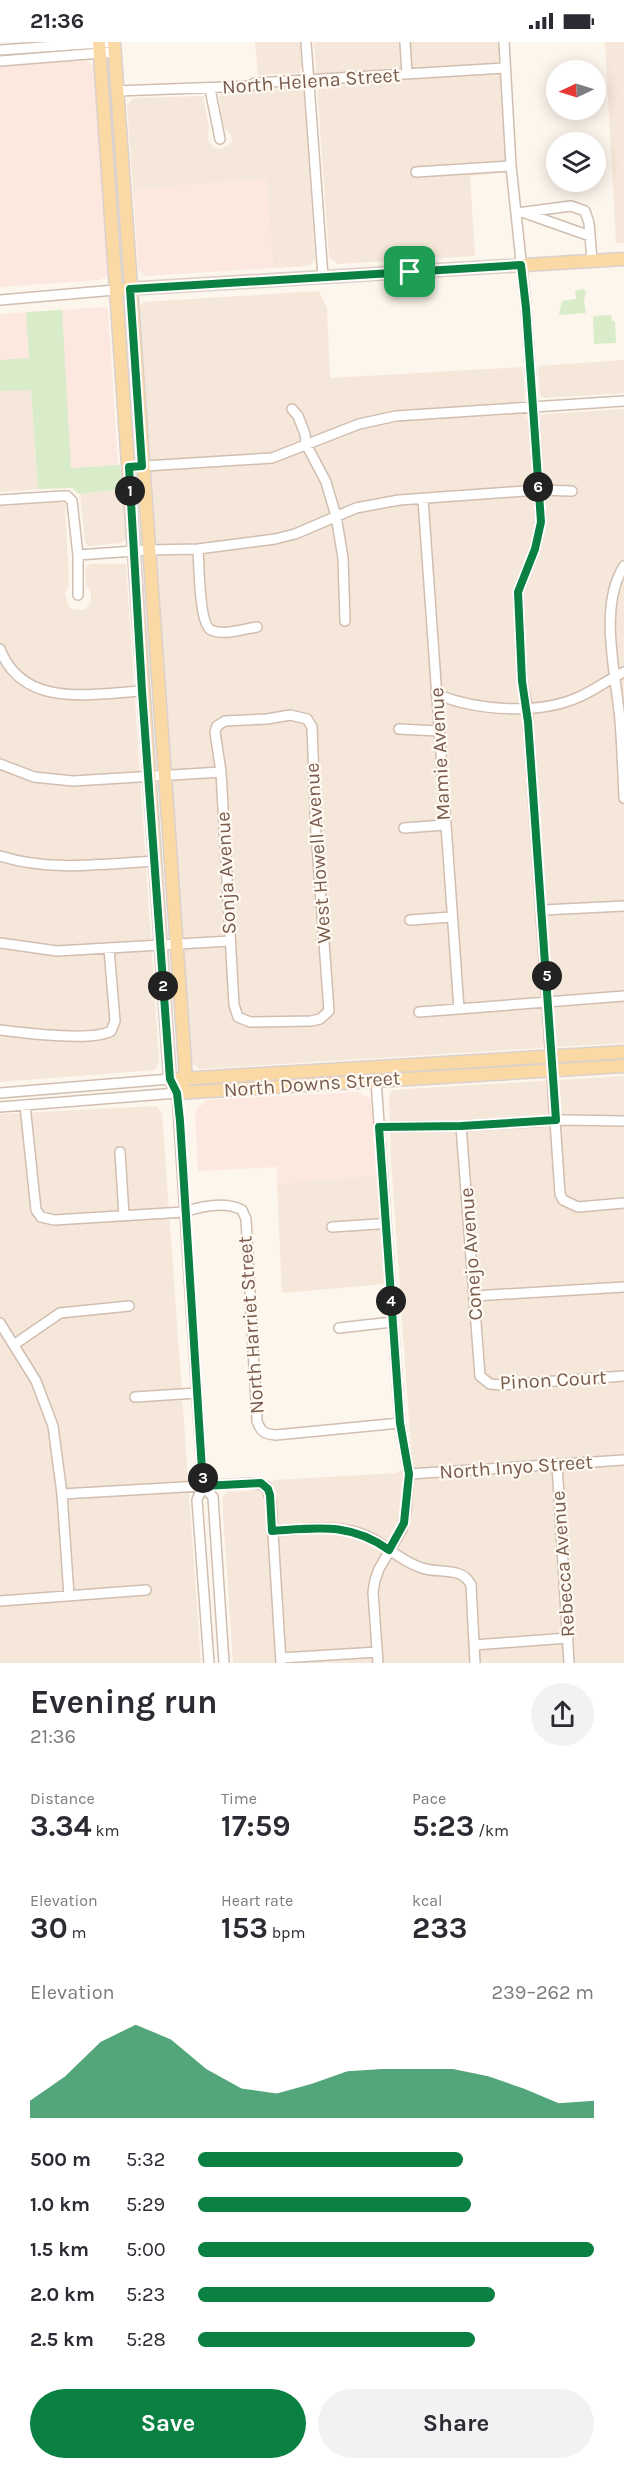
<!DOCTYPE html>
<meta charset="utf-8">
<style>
body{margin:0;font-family:Karla,sans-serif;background:#f2f2f3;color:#2b2b33;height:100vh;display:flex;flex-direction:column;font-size:22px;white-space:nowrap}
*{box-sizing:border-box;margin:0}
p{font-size:20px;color:#7c7c81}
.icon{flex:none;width:33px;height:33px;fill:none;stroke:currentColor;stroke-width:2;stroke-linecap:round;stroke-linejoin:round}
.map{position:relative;height:1621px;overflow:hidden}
.panel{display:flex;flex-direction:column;background:#fff;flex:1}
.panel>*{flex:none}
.needle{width:39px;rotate:266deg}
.buttons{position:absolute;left:546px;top:18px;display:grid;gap:12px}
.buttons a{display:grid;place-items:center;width:60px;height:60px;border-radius:50%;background:#fff;box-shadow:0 3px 15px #0003;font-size:30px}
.pin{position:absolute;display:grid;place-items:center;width:51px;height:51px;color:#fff;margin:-26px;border-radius:12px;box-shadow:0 3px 9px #0006}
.km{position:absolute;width:30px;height:30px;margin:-15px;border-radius:50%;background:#222;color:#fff;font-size:16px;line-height:30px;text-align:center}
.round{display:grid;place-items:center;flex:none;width:63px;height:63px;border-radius:32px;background:#f2f2f3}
.overview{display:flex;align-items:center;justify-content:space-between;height:102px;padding:0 30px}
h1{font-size:33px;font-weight:700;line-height:45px}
.figures{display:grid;grid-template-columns:repeat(3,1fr);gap:9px;height:102px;padding:6px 30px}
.figures div{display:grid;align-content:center}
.figures b{font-size:30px;font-weight:700}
.figures small{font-size:16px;font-weight:400}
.figures p{font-size:16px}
.chart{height:168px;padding:12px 30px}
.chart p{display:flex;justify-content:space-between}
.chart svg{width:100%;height:108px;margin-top:6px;fill:#0b8043;opacity:.7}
.cta{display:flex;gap:12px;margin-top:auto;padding:12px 30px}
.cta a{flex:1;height:69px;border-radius:36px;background:#0b8043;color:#fff;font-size:24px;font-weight:700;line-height:69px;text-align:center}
.cta a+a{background:#f2f2f3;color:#2b2b33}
ul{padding:0 30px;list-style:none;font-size:20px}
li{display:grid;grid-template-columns:96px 72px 1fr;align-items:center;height:45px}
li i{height:15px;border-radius:8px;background:#0b8043}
.status{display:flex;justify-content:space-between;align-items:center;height:42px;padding:0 30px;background:#fff;direction:ltr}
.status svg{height:16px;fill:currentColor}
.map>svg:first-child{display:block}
</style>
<div class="status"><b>21:36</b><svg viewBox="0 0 49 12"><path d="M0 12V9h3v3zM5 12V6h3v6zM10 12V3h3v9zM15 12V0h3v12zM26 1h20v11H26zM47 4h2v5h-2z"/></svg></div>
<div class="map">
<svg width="624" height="1621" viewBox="0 0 624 1621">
<rect width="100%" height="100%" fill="#fdf6ec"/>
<path fill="#f5e8da" d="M255,0H302L303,23L299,31L258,33Z
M314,0H499L509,130L470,134L475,214L337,222L329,215Z
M605,0H624V201H616Z
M296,45L304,51L315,217L312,222L308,224L273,226L266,137L133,148L127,63L133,56L203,54L209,85L208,98L214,106L222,107L232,100L231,93L223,84L219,54L224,50Z
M319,249L327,267L330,336L523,325L526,377L546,372L624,367V1001L199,1027L192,1021L140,265L143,260Z
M624,318V351L545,356L540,353L538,324Z
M31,347L38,447L0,450V349Z
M122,447L126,496L122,501L88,504L85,500L80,452Z
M58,460L65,461L69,544L65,550L68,564L72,567L81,568L86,567L91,560V551L86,542L85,528L88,522H126L159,1019L155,1028L0,1040V464Z
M624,1034V1621H233L222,1456L227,1450L255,1448L275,1438L396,1431L412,1421L391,1118L389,1053L393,1048L406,1047Z
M156,1064L162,1070L201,1621H0V1072Z
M377,1133L384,1242L282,1251L277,1142Z"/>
<path fill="#fde8e0" d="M86,19L93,23L109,233L100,238L0,245V26L5,22Z
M267,137L273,226L145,234L138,227L133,148Z
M105,265L108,268L118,423L71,426L65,345L0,349V272Z
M358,1050L371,1057L377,1133L277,1142V1125L198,1129L195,1070L206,1058Z"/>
<path fill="#d8ecc9" d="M583,247L586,250L584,259L586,271L559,273L562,259L576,257L575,249Z
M62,268L71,426L120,423L122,447L79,452L72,446L38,447L31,348L0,349V318L29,316L26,270Z
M611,273L612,279H615L616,301L594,302L593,274Z"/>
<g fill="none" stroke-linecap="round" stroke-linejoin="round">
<g stroke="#d1beb0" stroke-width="12">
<path id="minor" d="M306,0L323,235
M405,0L407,32
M504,0L511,124L526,266L541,480L535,507L518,550L522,639L527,665L560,1152L563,1158L578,1165L624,1161
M0,8L114,0
M0,19L114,10
M210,47L220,97
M117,49L250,44L255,41L505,26
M416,130L511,124
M517,171L571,164L585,169L589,181L592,219
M525,171L590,194
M0,258L115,248
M292,367L298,374L305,392L306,402L326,440L336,474L343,516L345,579
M129,425L272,416L359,382L396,374L624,359
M423,457L459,967
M0,458L62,454H67L72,459L78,513V553
M198,507C199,520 199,583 211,588C223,594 244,587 257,585
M78,513L148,508L198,507L275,497L295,492L356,466L399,458L538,448L572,449
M624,524C598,564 616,632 620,678C622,704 623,730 624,756
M0,607C23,667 91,652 142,649
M436,652C477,669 539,673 579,655C595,648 609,637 624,630
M290,673L307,677L312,685L316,790L329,969L320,977L311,979L250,980L238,975L234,963L221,730L215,690L217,684L225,679L267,677Z
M399,687L438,689
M0,722L34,735L73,739L221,730
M404,786L444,783
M0,814C51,830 103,822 155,819
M543,868L624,864
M410,878L451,875
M0,901L57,909L230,899
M419,970L624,954
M0,988C24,991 92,1000 111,989L115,979L109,907
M376,1038L400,1381L409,1432L406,1469L402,1487L379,1527L375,1538L373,1550L378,1621
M0,1051L170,1037
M25,1063L36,1168L41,1175L54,1178L184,1170C202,1164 225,1159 242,1168L246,1177L257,1379C261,1390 264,1392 276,1393L400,1381
M0,1065L177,1051L203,1444L197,1458L209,1621
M461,1084L480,1334L490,1342L501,1343L624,1334
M379,1085L461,1084L564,1078L624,1079
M120,1110L124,1174
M332,1185L378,1182L385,1180
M474,1254L624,1245
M0,1281L36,1339L53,1384L62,1452L69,1554
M339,1286L392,1280
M15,1302L60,1271L129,1264
M135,1355L197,1351
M557,1422L569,1621
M409,1432L624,1418
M203,1444L213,1455L224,1621
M62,1452L253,1441L266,1444L271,1459L281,1621
M272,1489C306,1487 342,1480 373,1497C390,1507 403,1520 422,1526C439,1532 462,1524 471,1543L475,1621
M0,1559L146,1548
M474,1603L568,1596
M281,1616L377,1610"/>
</g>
<g stroke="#dad1cd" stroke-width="15">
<path id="major" d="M99,0L170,1037L177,1051
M114,0L186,1037L177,1051
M125,247L624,217
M179,1037L624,1010
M177,1051L624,1024"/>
</g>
<use href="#minor" stroke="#fff" stroke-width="9"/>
<use href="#major" stroke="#fbd9a5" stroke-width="12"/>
</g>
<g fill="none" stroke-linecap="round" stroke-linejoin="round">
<g stroke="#fff" stroke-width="12">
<path id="route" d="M521,223L526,266L541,480L535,507L518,550L522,639L528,680L556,1078L461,1084L379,1085L400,1381L409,1432L404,1481L389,1508C350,1480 317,1486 272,1489L270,1453L268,1447L261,1441L203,1444L180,1079L177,1051L170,1037L142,649L129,425L142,424L130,247Z"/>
</g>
<use href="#route" stroke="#0b8043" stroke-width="8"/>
</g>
<g text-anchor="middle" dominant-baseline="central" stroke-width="4.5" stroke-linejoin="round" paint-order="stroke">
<g font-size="20" fill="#7a5c4d" stroke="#fffaf3">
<text transform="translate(311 39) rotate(-4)">North Helena Street</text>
<text transform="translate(440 712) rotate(-93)">Mamie Avenue</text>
<text transform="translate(318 811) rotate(-94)">West Howell Avenue</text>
<text transform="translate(226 831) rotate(-93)">Sonja Avenue</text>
<text transform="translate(312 1042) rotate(-4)">North Downs Street</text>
<text transform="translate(471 1212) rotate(-94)">Conejo Avenue</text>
<text transform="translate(251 1283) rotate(-94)">North Harriet Street</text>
<text transform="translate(553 1338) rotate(-3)">Pinon Court</text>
<text transform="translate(516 1425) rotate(-4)">North Inyo Street</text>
<text transform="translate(563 1522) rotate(-94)">Rebecca Avenue</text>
</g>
</g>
</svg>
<div class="buttons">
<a><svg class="needle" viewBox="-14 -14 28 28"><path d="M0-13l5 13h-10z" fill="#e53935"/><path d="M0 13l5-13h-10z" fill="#7c7c81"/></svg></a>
<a><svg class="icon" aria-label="layers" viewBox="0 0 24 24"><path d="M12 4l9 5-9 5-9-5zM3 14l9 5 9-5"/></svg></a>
</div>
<div class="pin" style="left:410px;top:230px;background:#1e9e55"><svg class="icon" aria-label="arrive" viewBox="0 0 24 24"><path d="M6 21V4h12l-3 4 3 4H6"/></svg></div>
<b class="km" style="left:130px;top:449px">1</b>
<b class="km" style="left:163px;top:944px">2</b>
<b class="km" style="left:203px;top:1436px">3</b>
<b class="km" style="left:391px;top:1259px">4</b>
<b class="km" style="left:547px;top:934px">5</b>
<b class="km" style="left:538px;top:445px">6</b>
</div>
<section class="panel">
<div class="overview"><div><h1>Evening run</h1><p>21:36</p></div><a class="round"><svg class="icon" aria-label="share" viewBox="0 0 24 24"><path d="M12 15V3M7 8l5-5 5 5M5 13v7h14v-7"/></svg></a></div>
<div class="figures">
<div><p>Distance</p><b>3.34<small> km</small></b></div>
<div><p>Time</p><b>17:59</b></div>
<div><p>Pace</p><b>5:23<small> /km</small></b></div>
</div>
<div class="figures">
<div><p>Elevation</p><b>30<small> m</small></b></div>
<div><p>Heart rate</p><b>153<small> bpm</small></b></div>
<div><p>kcal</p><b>233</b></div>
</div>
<div class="chart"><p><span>Elevation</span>239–262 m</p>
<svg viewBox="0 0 160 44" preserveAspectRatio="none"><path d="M0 44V37L10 27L20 13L30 6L40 12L50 24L60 32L70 34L80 30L90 25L100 24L110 24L120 24L130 27L140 32L150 38L160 37V44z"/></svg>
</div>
<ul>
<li><b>500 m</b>5:32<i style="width:67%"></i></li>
<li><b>1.0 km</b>5:29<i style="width:69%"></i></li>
<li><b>1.5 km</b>5:00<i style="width:100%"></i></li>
<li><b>2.0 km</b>5:23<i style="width:75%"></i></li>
<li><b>2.5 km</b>5:28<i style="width:70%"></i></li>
</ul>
<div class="cta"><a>Save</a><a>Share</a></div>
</section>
